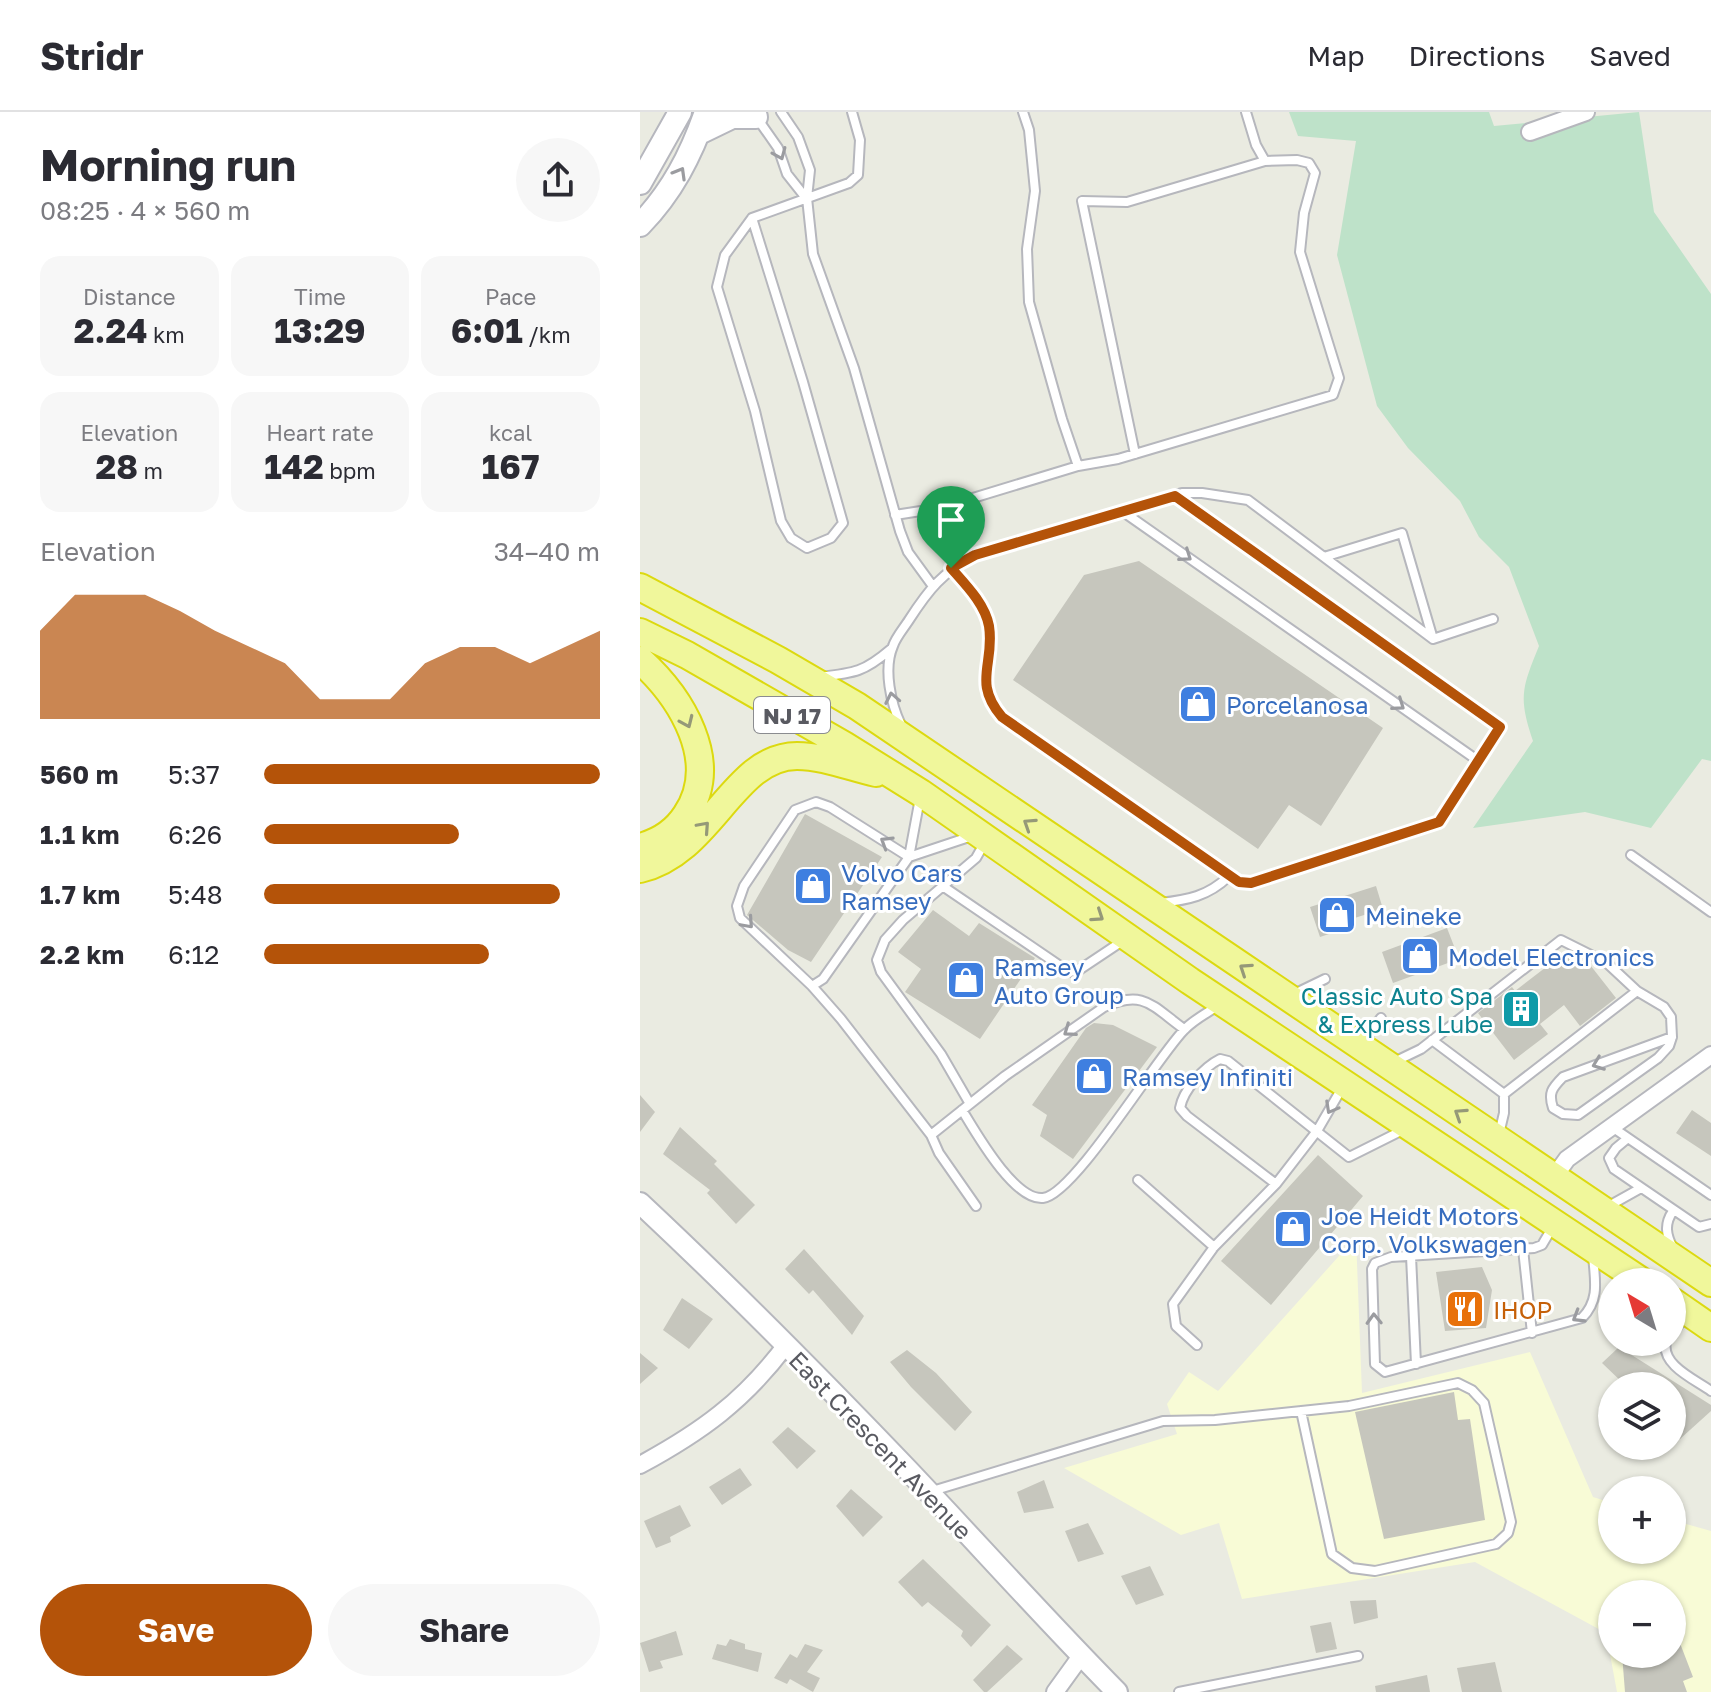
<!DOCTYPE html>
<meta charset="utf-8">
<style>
body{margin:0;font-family:"Golos Text",sans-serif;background:#f7f7f7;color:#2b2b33;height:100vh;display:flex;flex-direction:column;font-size:30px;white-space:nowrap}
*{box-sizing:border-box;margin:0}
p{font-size:26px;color:#7c7c81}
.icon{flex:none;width:44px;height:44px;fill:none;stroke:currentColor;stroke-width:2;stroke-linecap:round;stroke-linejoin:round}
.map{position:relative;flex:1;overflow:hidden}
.panel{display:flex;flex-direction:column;background:#fff;width:640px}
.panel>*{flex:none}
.needle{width:52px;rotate:322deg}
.tools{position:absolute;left:958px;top:1156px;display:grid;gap:16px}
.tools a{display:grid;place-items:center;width:88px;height:88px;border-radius:50%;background:#fff;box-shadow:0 2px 6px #0004;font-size:40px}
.pin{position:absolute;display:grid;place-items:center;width:68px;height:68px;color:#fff;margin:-82px -34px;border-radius:50% 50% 50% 0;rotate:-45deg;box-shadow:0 0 8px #0007}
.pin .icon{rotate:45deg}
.round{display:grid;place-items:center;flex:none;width:84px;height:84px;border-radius:42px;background:#f7f7f7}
.head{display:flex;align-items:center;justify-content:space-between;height:136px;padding:0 40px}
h1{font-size:44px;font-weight:700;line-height:60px}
.metrics{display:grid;grid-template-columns:repeat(3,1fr);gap:12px;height:136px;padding:8px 40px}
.metrics div{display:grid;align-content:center;border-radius:20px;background:#f7f7f7;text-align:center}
.metrics b{font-size:34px;font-weight:700}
.metrics small{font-size:22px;font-weight:400}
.metrics p{font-size:22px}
.chart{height:224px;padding:16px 40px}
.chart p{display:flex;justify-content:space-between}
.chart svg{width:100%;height:144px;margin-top:8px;fill:#b45309;opacity:.7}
.cta{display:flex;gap:16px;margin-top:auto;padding:16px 40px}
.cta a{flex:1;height:92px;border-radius:48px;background:#b45309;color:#fff;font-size:32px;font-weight:700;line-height:92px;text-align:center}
.cta a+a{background:#f7f7f7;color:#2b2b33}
ul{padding:0 40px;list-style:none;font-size:26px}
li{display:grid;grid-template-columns:128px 96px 1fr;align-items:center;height:60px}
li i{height:20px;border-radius:10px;background:#b45309}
header{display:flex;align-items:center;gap:48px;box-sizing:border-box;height:112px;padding:0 40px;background:#fff;border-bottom:2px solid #e1e1e2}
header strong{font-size:38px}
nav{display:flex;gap:44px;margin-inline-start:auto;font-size:28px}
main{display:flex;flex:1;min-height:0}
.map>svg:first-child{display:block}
</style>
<header>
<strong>Stridr</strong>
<nav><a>Map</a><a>Directions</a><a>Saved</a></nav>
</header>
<main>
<section class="panel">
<div class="head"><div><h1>Morning run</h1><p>08:25 · 4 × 560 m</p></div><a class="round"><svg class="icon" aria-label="share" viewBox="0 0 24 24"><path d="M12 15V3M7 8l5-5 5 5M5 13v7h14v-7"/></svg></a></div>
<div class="metrics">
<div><p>Distance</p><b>2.24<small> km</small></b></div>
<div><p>Time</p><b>13:29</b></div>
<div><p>Pace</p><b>6:01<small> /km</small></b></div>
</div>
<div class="metrics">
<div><p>Elevation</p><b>28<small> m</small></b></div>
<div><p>Heart rate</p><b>142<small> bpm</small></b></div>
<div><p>kcal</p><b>167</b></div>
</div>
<div class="chart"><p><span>Elevation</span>34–40 m</p>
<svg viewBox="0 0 160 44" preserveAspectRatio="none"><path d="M0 44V17L10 6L20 6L30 6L40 11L50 17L60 22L70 27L80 38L90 38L100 38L110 27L120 22L130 22L140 27L150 22L160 17V44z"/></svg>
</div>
<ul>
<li><b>560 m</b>5:37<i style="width:100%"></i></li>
<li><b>1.1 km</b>6:26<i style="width:58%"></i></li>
<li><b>1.7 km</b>5:48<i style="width:88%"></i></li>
<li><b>2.2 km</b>6:12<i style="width:67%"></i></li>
</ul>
<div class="cta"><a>Save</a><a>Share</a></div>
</section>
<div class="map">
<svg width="1071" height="1580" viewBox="0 0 1071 1580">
<rect width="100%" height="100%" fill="#eaebe1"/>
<path fill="#f8fbd6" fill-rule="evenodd" d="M716,1125L722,1281L890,1240L953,1385L972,1391V1438H1032V1408L1071,1419V1580H977L966,1521L835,1450L602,1487L579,1411L541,1423L424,1356L537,1322L527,1292L549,1260L578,1279ZM972,1482H1032V1542H972Z"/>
<path fill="#bee2c9" d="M649,0H849L854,14L999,0L1014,100L1071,182V649L1062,647L1011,716L945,700L833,716L893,629C878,585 882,576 899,534L869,455L839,425L820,389L768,336L737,294L697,143L716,29L658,24Z"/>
<path fill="#c6c6bd" d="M499,449L743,616L681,714L649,693L618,737L373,568L444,463Z
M165,702L242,745L171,850L148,838L107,803Z
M736,774L743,797L702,810L704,817L680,825L670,795Z
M293,798L329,824L339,811L395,846L340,927L265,880L281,857L258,840Z
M807,816L819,847L753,871L742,840Z
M927,839L938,853L944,848L947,849L976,886L940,914L924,893L900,912L908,922L874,948L838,901L872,875L875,879Z
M454,911L473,913L517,935L433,1047L400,1024L407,1003L392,993L446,916Z
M0,983L15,1000L0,1020Z
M1052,998L1071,1011V1044L1036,1021Z
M40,1015L77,1049L74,1052L115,1093L96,1112L67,1081L70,1078L23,1042Z
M678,1043L723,1084L631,1193L581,1149Z
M164,1137L224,1204L212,1223L173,1178L169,1182L145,1157Z
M842,1155L852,1178L846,1216L805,1219L796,1160Z
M42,1186L73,1207L49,1237L23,1218Z
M979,1235L1071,1293V1299L1040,1327L1032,1319V1274H986L962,1251Z
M267,1238L296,1261L332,1300L315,1319L271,1275L250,1250Z
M0,1241L18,1256L0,1272Z
M814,1280L818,1308L830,1307L845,1408L744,1427L715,1300Z
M148,1315L176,1339L157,1357L132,1330Z
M100,1356L112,1373L82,1393L69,1375Z
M404,1368L414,1396L384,1401L377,1380Z
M211,1377L243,1405L223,1425L196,1394Z
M40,1393L51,1414L30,1425L31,1430L16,1436L4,1409Z
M448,1411L464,1442L438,1450L425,1419Z
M283,1447L351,1513L331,1535L321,1524L323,1519L288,1490L282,1495L258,1470Z
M510,1454L524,1483L496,1493L481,1464Z
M736,1488L738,1506L714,1512L710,1489Z
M691,1510L697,1537L676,1541L670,1514Z
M1033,1513L1053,1565L1043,1569L1047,1580H985L982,1542H1032Z
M36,1519L43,1543L20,1549L23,1556L9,1560L0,1531Z
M90,1527L105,1532V1537L122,1541L118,1560L72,1547L77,1532L86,1534Z
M165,1532L183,1538L167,1560L180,1566L173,1580L150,1567L147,1572L134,1566L150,1542L157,1546Z
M367,1533L383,1547L347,1580H344L333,1568Z
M855,1550L862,1580H822L817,1556Z
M787,1563L790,1580H736L735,1574Z"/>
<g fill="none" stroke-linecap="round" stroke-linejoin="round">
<g stroke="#b6b7bd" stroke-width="12">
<path id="service" d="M141,0L158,25L170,58L167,86L173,142L214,256L260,419L268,440L292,473
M383,0L389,18L395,79L387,137L389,190L422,307L438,354L478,347L693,283L699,266L660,140L664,101L675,61L669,51L657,48L625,49L616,33L606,0
M117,6L138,36L147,62L166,86
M112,106L163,270L203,411L191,426L167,436L151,426L141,409L115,299L77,175L85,143L112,106L209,71L218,63L220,28L212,0
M495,342L442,89L487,90L625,49
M482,399L837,648
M255,403L300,396L438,354
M684,445L762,421L793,527
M311,456C326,473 345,492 349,514C355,551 333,571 362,605L599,770L611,771L799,710L860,615L535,384
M180,565C215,561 224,560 251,537
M261,613C251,592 243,557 253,534C256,525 264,516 269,508C289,477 302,461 335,443L542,381H562L608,388L793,527L853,507
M280,686L269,745L332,724
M991,743L1071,800
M304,775L429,860L439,858L484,828
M520,791C548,788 568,784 588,765
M172,874L183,867L269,745L190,695L176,690L155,698L104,774L97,794L100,806L172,874L201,907L291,1023
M652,883L685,867
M792,928L864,982
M722,931L741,906
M754,950L781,937L921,828L967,851L997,879L1024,895L1031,905L1032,925L1029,934L1018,946L938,1003L923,1002L913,996C908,981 912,976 923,965L1032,925
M864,982L997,879
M330,992L301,942L241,860L237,848L245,828L263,808L336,746L345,730
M322,998C335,1019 374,1089 403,1086C434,1083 517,945 544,918C553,908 567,901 579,893
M972,1015L1071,1083
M859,1022L864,1001V982
M988,1026L976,1036L969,1046L974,1057L1059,1115L1071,1112
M498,1068L574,1135
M636,1072L547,1004L540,996C543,978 564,955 580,947L588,949L709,1045L763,1018
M336,1094L299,1041L291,1023L365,964L464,895C504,877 512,894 544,917
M967,1095L1001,1076
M1033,1099C1024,1112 1026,1123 1033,1136
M912,1116L902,1133L894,1136L751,1145L735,1151L732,1157L735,1252L745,1260L942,1206C960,1188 955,1168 953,1144
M883,1137L892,1221
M771,1144L776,1252
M1032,1222L1045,1204
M1026,1230C1021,1253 1054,1267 1071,1279
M557,1233L536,1214L533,1192L574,1135L636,1072L677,1019L702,976
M289,1380L523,1309L575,1308L709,1294L818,1271L832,1278L844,1291L871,1410L868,1421L856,1432L735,1459L712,1456L692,1442L661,1299
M539,1580L718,1544"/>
</g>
<g stroke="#b6b7bd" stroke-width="20">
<path id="minor" d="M890,20L946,0
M914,1065L927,1047L1071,943
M0,1353C61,1320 104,1289 146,1233
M415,1580L441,1544"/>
</g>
<g stroke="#b6b7bd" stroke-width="24">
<path id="tertiary" d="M0,1091C92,1177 181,1267 268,1358C338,1432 405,1507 477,1580"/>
</g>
<g stroke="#b6b7be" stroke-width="26">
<path id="secondary" d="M59,21L92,5H116
M0,71L40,0
M0,113C32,80 51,43 66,0"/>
</g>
<g stroke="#dcd910" stroke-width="30">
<path id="trunk" d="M0,475L138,548L217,594L1071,1171
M0,520L47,543L204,633L281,681L550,869L1003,1170
M0,548C41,585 82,650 46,703C35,720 19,730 0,735
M0,757C72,740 93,644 157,644C183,644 210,655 236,661
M1032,1189L1071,1216"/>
</g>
<use href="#service" stroke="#fff" stroke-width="8"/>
<use href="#minor" stroke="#fff" stroke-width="16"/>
<use href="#tertiary" stroke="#fff" stroke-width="20"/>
<use href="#secondary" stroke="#fff" stroke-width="22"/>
<use href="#trunk" stroke="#f0f79b" stroke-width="26"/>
</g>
<defs><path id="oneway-chevron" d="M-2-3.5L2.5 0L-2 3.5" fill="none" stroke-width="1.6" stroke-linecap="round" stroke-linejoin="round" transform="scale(2)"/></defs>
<g stroke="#9b9ca0">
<use href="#oneway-chevron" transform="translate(140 42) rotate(67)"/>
<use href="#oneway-chevron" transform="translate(40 61) rotate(-60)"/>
<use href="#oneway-chevron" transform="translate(546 444) rotate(35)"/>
<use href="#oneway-chevron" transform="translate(252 586) rotate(-101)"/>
<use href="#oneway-chevron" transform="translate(759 593) rotate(35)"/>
<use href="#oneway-chevron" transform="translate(246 730) rotate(-148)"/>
<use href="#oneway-chevron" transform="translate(108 811) rotate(48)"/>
<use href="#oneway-chevron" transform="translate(429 919) rotate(145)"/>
<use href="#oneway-chevron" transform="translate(958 952) rotate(159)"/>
<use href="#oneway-chevron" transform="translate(691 996) rotate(119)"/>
<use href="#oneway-chevron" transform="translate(938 1205) rotate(149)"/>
<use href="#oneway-chevron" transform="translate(734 1207) rotate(-92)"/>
</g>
<g stroke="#959978">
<use href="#oneway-chevron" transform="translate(47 610) rotate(66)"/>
<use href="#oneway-chevron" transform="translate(389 712) rotate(-147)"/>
<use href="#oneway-chevron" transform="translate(64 715) rotate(-48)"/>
<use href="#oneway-chevron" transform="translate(458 804) rotate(34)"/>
<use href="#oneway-chevron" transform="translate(605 857) rotate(-146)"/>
<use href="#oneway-chevron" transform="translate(820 1002) rotate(-147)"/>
</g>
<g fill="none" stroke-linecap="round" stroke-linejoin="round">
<g stroke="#fff" stroke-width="16">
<path id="route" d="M535,384L860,615L799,710L611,771L599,770L362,605C332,570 355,552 349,514C345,492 326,473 311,456L335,443Z"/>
</g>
<use href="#route" stroke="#b45309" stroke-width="10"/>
</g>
<defs>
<g id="shop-square" transform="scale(2)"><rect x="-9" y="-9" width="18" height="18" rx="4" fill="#3f7fe0" stroke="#fff"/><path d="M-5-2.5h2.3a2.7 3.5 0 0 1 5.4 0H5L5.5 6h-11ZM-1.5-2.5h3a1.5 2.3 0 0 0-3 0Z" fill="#fff"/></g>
<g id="building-square" transform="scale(2)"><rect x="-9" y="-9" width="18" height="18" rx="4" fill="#0f9aa8" stroke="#fff"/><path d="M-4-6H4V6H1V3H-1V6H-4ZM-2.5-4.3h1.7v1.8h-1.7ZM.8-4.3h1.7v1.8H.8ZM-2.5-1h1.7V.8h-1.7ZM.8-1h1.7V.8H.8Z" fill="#fff"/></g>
<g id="restaurant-square" transform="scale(2)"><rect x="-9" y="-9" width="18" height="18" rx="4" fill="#e8710a" stroke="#fff"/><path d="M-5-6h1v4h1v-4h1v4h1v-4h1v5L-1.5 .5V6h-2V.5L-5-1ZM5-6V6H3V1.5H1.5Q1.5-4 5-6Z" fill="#fff"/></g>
</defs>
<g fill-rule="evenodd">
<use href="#shop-square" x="558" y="592"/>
<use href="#shop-square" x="173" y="774"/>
<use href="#shop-square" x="697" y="803"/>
<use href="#shop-square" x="780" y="844"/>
<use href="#shop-square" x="326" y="868"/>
<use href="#building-square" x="881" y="897"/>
<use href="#shop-square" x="454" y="964"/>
<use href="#shop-square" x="653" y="1117"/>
<use href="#restaurant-square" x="825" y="1197"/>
</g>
<g text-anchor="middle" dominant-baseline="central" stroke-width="6" stroke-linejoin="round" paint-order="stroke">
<rect fill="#fff" stroke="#8b8c90" stroke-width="2" x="114" y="585" width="76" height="36" rx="6"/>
<g font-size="22" font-weight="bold" fill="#595a61">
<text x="152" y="603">NJ 17</text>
</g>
<g font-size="24" fill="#366cbe" stroke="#fff" text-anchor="start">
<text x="586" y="592">Porcelanosa</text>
<text x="201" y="760">Volvo Cars<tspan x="201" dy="28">Ramsey</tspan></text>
<text x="725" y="803">Meineke</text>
<text x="808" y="844">Model Electronics</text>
<text x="354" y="854">Ramsey<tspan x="354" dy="28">Auto Group</tspan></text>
<text x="482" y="964">Ramsey Infiniti</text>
<text x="681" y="1103">Joe Heidt Motors<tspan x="681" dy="28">Corp. Volkswagen</tspan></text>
</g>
<g font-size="24" fill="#0d838f" stroke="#fff" text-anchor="end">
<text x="853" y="883">Classic Auto Spa<tspan x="853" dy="28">&amp; Express Lube</tspan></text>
</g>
<g font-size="24" fill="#c56008" stroke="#fff" text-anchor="start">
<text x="853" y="1197">IHOP</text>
</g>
<g font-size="24" fill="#595a61" stroke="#fff">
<text transform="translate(241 1333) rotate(46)">East Crescent Avenue</text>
</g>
</g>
</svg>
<div class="tools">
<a><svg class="needle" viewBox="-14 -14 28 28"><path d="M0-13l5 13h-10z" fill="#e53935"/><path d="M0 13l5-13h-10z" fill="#7c7c81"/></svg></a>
<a><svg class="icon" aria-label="layers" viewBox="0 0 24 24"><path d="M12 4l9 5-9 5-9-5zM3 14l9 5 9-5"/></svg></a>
<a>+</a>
<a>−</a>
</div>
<div class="pin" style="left:311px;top:456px;background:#1e9e55"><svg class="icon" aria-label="arrive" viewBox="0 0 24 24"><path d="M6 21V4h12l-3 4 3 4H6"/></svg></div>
</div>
</main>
